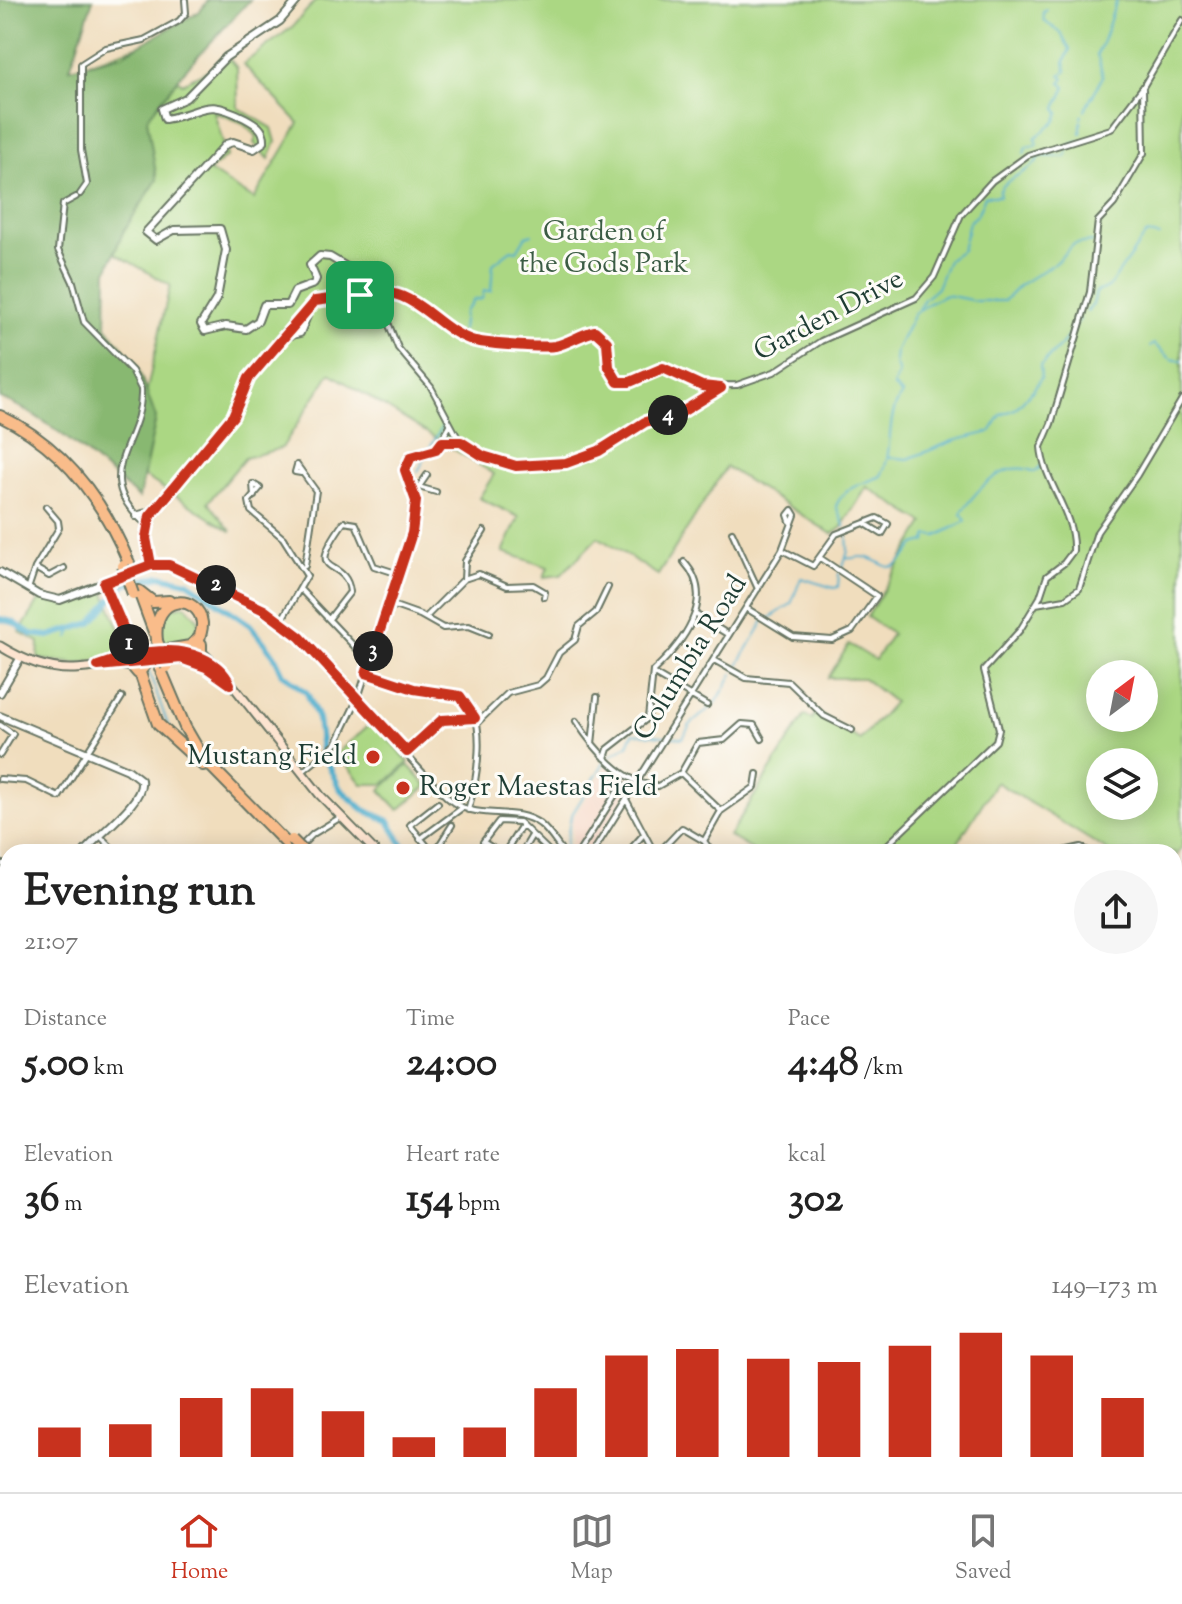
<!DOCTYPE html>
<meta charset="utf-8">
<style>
body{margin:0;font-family:"Sorts Mill Goudy",serif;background:#f6f6f6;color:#222;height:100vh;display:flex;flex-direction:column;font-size:30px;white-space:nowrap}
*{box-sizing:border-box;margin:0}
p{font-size:26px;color:#767676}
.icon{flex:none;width:44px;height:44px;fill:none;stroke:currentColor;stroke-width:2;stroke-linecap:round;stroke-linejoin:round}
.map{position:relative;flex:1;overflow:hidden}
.panel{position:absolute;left:0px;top:844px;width:1182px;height:648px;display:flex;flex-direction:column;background:#fff;border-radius:24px 24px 0 0;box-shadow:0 4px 20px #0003}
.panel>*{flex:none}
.needle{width:52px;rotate:32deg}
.buttons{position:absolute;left:1086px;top:660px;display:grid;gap:16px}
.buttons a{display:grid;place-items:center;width:72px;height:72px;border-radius:50%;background:#fff;box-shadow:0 4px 20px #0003;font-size:40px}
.pin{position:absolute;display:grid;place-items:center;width:68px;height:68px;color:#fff;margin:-34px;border-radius:16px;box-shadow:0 4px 12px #0006}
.km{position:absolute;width:40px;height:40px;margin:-20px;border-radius:50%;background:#222;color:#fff;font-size:22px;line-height:40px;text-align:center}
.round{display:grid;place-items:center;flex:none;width:84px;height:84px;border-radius:42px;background:#f6f6f6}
.headline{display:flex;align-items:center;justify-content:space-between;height:136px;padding:0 24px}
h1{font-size:44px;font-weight:700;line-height:60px}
.metrics{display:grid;grid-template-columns:repeat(3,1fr);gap:12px;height:136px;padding:8px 24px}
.metrics div{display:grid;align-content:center}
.metrics b{font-size:40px;font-weight:700}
.metrics small{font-size:22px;font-weight:400}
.metrics p{font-size:22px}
.chart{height:224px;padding:16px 24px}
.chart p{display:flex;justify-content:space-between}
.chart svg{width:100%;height:144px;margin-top:8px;stroke:#c8321e;stroke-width:6}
.dock{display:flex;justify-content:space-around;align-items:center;height:112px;border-top:2px solid #e0e0e0;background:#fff;font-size:22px;color:#767676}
.dock a{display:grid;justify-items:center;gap:4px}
.dock .current{color:#c8321e}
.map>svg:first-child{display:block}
</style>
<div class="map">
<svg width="1182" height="1492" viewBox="0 0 1182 1492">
<rect width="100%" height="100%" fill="#fdfcf7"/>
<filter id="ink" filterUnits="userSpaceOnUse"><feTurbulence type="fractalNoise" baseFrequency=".0125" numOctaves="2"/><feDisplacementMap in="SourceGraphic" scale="16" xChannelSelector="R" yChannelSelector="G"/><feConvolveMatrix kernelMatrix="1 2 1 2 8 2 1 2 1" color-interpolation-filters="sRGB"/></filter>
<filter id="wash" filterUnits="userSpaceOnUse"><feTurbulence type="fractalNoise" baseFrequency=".006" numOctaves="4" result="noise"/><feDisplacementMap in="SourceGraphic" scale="32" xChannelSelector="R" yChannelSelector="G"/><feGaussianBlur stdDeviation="1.8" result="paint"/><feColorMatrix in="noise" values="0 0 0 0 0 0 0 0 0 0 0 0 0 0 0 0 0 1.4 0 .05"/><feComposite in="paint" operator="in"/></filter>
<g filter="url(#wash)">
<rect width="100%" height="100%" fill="#f0ddbd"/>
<path fill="#f5d3c1" d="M608,763L633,782L589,852H567L572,842V819Z"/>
<path fill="#abd783" stroke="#658a5c" stroke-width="2" fill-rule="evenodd" d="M316,0H1182V847L1174,860V852H1110L996,782L952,852H756L729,836L805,715L812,719L816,712L860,740L894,702L863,678H828L849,644L875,660L892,634L867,617L924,523L867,487L841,528L832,534L726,467L658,575L598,537L561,575L544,577L548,567L503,552L519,517L479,498L494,474L330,373L282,448L245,458L208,502L232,532L130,467L170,285L106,248L87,143L88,63L143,44L182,83L211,69L225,54L237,68L238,108L272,128L276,142L269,159L254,143L257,136L241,122L214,112L227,156L209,171L254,199L299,123L243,64L292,27ZM1100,674H1144V718H1100ZM1100,762H1144V806H1100Z
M100,588L105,593L127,646L124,653L79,664L38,659L39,642L20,632L40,599L63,604Z
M185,605L199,620L195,639L170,646L160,637L164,609Z
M370,724H375L409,762L384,784H362L337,753Z
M408,765L427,786L399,810L380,790Z
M8,1267V1484H776L775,1492H0V1273Z"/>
<path fill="#88b871" stroke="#547a52" stroke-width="2" d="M0,0H93L70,68L122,55L200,11L208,0H250L185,70L147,119L157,180L123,232L107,271L106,327L137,365L156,418L139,498C99,465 48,416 0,398Z"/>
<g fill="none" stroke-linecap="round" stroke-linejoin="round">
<path stroke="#4dadcc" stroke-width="2" d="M1085,110L1103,76L1097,54C1107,36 1109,19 1117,0
M1081,118L1082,115
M1081,133V121
M1035,138L1055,122L1059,113L1056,108L1066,87L1061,83L1064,78L1060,75L1066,71L1065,61L1070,49L1061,33L1044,21L1043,12L1047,10
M1024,154L1026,147L1037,145L1036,139
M918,310L924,299L937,288L948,260L962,250L969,222L977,215L985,196H1000L999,192C1007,175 1033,173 1040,156L1066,157L1069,146L1080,141
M1087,311L1093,305L1096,292L1109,287L1146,234L1160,236
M462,330L464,312L474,300L482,299L484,291H491L493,264L511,250L517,251L526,236L532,234
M1061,346L1080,319
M1150,347L1154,344L1171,359L1182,361
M895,362L896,350L914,314L929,303L946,295L976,301H1004L1020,285L1055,263L1074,244L1093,242
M430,448L443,425
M889,457L908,459L953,441L990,432L1001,415L1015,409L1033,390L1041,378L1040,366L1059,347
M418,472L426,455
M845,527L836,506C845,485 862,485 881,476C895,449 884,420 902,394L893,386L899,374L895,363
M847,558C851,559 855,557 860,557C884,555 887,587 914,545L926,542L928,535L937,536L966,521L961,513C977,489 1005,458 1035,472L1042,465
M842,569L848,551L847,533
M118,592L139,645
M767,620L791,604L801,578L834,588L838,587L839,573
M69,637L73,629
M148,669L169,728
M735,670L764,621
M610,756L628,745L633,733L683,738L690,725L716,703L733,674
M565,849L571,816L605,761"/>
<path stroke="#4dadcc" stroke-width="6" d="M0,619L13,622L31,634L49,636L91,623L124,585L160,576L188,582L250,625L274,655L283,674L307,693L318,719L322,751L340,789L364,810L389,821L407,852
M843,1484L847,1492"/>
</g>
</g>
<g filter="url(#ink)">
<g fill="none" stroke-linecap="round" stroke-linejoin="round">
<g stroke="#687564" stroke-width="8">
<path id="minor" d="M80,194L87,184L81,150V64L106,48L144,40L179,21L186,13L185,0
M76,197L63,204L58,250L73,282L84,322L132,371L141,389C144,444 86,475 147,525
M363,295C410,280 434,327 472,340C485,344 539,348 552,346C568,344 583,329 599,332C615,346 601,372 622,383L663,368L702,386L737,385L774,372L821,341L916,298L934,277L961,215L992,181L1028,155L1111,129L1143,87
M366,295L380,302L398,348L431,387L458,438L472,451L505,464L540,466L580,459L610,445L645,422L682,412L719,389
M442,442H460
M301,473L295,472L297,465L316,491L305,566
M422,488L436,492
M414,494L427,475
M254,496L253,484L260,488L249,501L251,511L283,538L307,576L281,621
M732,532L758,589
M782,550L813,566L836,534L877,518L888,524L882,534L866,524
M151,565C174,562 195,575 215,585C240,597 267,609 289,627C349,676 391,745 448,798C475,823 512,804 540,824C549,831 556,843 563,852
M35,568L49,576L64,568
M464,579L465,561L484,531
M28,589L35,568L59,528L58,521L46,507
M301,590L369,662
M389,604L420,615L443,628L469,626L489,634
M1036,604L1065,599L1079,589L1097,532L1137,475L1182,399
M746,608L793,637L832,640L852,631L877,596L820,558
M695,614L729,635
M426,617L464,579L479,574L507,586L533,585L545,592L544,597
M329,619L350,592C346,554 301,582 344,522L356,524L374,566L399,574
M714,660L746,678L789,682L824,716L852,730
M366,673C382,679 397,686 414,689C428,692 450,689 462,697C490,716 476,784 468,810
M654,674L707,705
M576,721C593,747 624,786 658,786L681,773L721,811
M477,723L508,693L538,685L546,678L559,653L575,640L579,626L596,612L608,587
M0,725L13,734L0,755
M592,744L597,697
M407,752L442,720L475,718
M605,758L608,749L648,718L653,671C680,646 719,600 684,562
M302,772L336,744L358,698L412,533L416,501L405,470L413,455L436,450L450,425
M681,773L698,743L724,740L742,724L754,725L762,739
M0,779L26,781L59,797L122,697
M627,801L654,852
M100,836L116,852
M420,839L462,808
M704,841L721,811L755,787L757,774
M195,852L196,851
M295,852L313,834L341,817
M432,852L410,825L438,803
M435,852L452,825
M461,852H473
M499,852L483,842L499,821L519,822L550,852
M505,852L522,825
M522,852L531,837
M579,852L622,784
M593,852L782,550L795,515L792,510L788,515L790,521
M628,852L644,834
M659,852L682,828L704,841L712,852
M880,852L996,741L999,729L984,670L1020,630L1040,597L1047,576L1064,563L1073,551C1075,512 1044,484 1041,447L1051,424L1090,292L1098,221L1114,204L1144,153L1143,87L1182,20
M1059,852L1081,847L1090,852
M0,864H8
M1174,899L1182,898
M0,991L8,988
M1174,1020L1182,1029
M0,1025L8,1017
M0,1042L8,1069
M0,1109L8,1096
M1174,1114L1182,1119
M1174,1141L1182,1127
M0,1180L8,1172
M0,1227L8,1224
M1174,1334L1182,1326
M1174,1473L1182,1483
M936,1484L939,1492
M1033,1484L1036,1492
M1082,1484L1085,1492
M791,1492L793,1490"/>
</g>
<g stroke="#687564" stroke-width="10">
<path id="tertiary" d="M298,0L280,21L226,57L186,98L162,109L165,119C206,112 203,97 245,118C256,124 265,129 264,142L254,149L233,142L226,144L146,232L156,240L174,230L220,229L226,250L217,298L201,324L205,331L226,326L246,329L258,321L264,305H288L295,291L314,284L316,279L310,265L320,256L330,257L362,276L360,295
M283,337L300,333L307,316
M136,516L150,512
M0,572L39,595L60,600L151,565L146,531L153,511L233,416L249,378L277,342L315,301L363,295
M104,583L134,656
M0,693L21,657
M0,716L128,770L141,780C145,802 98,834 84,852
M0,895L8,893"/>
</g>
<g stroke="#687564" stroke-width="11">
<path id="secondary" d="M128,643L143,653
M0,646C21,659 44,669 70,669C120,669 175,641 219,676
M212,664L227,678L320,795L376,852
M98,666L162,651
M1174,1423L1182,1420
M1132,1484L1135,1492
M984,1492L1005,1484"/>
</g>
<g stroke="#687564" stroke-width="12">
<path id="primary" d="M1174,1241L1182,1228
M1174,1257L1182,1244
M886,1484L889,1492"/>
</g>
<g stroke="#687564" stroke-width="14">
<path id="trunk" d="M0,416C63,446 103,500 129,563
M139,591L153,602L169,601
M140,594L154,632
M157,641C151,593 199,593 202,623C203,635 194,648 192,661
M201,644V653L213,665
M167,650L190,646L198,639
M134,656L158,724L203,765
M122,664L132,666L138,673
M160,668L185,727L203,758L288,845
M141,670L150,659
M798,1484L799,1492
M807,1492L810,1484"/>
</g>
<use href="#minor" stroke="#fff" stroke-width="4"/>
<use href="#tertiary" stroke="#fff" stroke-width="6"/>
<use href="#secondary" stroke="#fde4d0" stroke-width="7"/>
<use href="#primary" stroke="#f9bc8a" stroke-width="8"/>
<use href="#trunk" stroke="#f9bc8a" stroke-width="10"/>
<g stroke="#687564" stroke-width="14" stroke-linecap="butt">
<path id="trunk-bridge" d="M123,566L133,594
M157,641L167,667
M292,840L304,852"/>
</g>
<use href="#trunk-bridge" stroke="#f9bc8a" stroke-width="10"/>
</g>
</g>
<g fill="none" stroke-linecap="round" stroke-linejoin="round" filter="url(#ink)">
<g stroke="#fff" stroke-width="16">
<path id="route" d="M360,295L315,301L249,378L233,416L150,516L146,538L151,565L104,583L132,648C144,655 151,651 164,651C189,650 219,660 230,684L206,667L181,658L98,666L127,656L130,650L104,583L151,565H169L264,610L300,637L407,752L442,720L475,718L460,696L414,689L366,673L412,533L416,501L405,470L411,457L436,450L442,442H461L483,456L516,466L566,463L599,451L645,422L682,412L721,388L702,386L663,368L630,382H618L609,367L607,342L595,331C581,334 569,343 555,346C541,348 489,344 475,341C432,329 415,280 360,295"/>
</g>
<use href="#route" stroke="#c8321e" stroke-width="10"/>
</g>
<g fill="#c8321e" stroke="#fdfcf7" stroke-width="3">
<circle cx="373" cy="757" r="8"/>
<circle cx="403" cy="788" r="8"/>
</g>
<g text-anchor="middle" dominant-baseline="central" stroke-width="6" stroke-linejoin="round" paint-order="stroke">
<g font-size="28" fill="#3b5c44" stroke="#fdfcf7">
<text x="604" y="233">Garden of<tspan x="604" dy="32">the Gods Park</tspan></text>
</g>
<g font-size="28" fill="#1f3d34" stroke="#fdfcf7">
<text transform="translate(829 316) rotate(-28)">Garden Drive</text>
<text transform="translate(691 658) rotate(-58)">Columbia Road</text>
</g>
<g font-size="28" fill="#1f3d34" stroke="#fdfcf7" text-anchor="end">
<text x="357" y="757">Mustang Field</text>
<text x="419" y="788" text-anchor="start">Roger Maestas Field</text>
</g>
</g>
</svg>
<div class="buttons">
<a><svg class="needle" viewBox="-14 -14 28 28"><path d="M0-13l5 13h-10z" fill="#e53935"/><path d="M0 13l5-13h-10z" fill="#767676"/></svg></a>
<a><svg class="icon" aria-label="layers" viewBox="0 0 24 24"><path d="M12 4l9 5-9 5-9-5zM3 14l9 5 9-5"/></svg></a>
</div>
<div class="pin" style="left:360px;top:295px;background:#1e9e55"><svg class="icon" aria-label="arrive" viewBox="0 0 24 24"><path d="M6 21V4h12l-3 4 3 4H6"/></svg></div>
<b class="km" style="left:129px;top:644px">1</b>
<b class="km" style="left:216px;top:585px">2</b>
<b class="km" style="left:373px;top:651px">3</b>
<b class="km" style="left:668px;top:415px">4</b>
<section class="panel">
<div class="headline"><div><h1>Evening run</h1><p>21:07</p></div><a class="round"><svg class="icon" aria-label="share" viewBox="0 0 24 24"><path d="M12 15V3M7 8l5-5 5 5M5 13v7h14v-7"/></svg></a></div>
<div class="metrics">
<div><p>Distance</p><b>5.00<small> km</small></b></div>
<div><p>Time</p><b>24:00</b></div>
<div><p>Pace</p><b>4:48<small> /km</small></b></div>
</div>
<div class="metrics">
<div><p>Elevation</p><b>36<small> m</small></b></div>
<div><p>Heart rate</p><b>154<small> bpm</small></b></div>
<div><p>kcal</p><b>302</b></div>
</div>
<div class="chart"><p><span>Elevation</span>149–173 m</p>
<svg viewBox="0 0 160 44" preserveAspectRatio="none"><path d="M5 44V35M15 44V34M25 44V26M35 44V23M45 44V30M55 44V38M65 44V35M75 44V23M85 44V13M95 44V11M105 44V14M115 44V15M125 44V10M135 44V6M145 44V13M155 44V26"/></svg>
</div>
</section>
</div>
<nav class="dock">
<a class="current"><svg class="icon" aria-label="home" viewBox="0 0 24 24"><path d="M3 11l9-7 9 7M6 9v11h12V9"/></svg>Home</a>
<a><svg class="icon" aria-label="map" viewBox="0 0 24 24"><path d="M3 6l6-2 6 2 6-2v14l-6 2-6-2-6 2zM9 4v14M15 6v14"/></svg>Map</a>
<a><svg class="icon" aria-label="saved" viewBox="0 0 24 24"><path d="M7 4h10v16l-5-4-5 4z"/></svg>Saved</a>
</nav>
